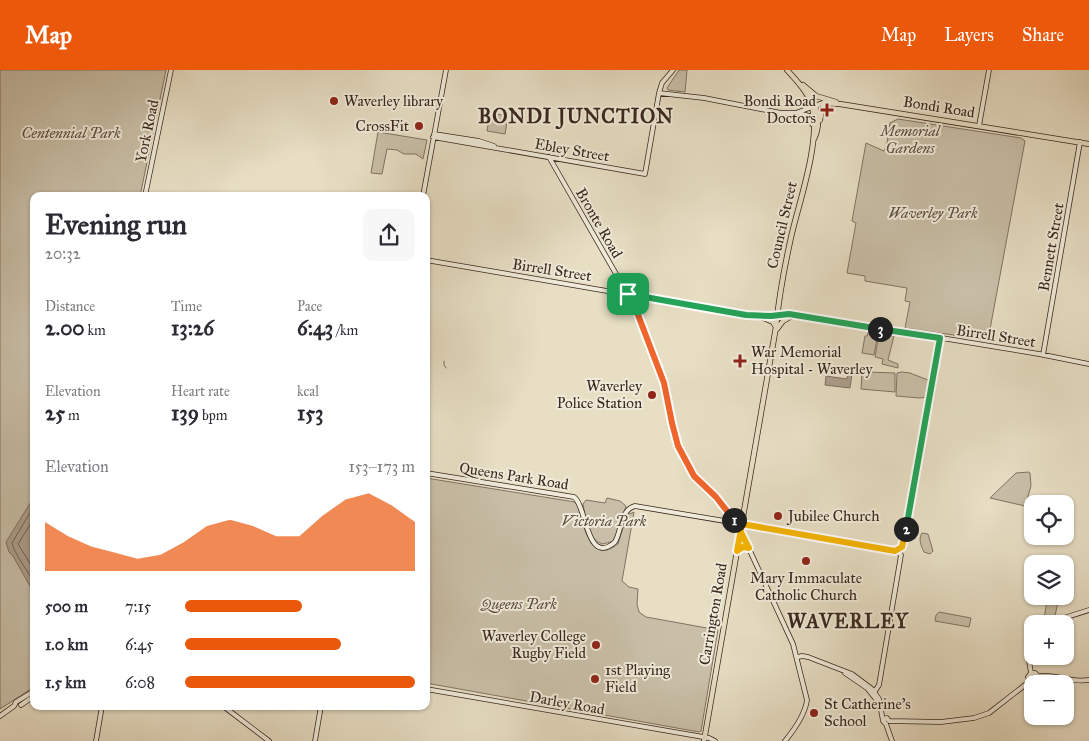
<!DOCTYPE html>
<meta charset="utf-8">
<style>
body{margin:0;font-family:"IM FELL Great Primer",serif;background:#f7f7f7;color:#2b2b33;height:100vh;display:flex;flex-direction:column;font-size:19px;white-space:nowrap}
*{box-sizing:border-box;margin:0}
p{font-size:16px;color:#7c7c81}
.icon{flex:none;width:28px;height:28px;fill:none;stroke:currentColor;stroke-width:2;stroke-linecap:round;stroke-linejoin:round}
.map{position:relative;flex:1;overflow:hidden}
.sheet{position:absolute;left:30px;top:122px;width:400px;height:518px;display:flex;flex-direction:column;background:#fff;border-radius:10px;box-shadow:0 1px 4px #0004}
.sheet>*{flex:none}
.fabs{position:absolute;left:1024px;top:425px;display:grid;gap:10px}
.fabs a{display:grid;place-items:center;width:50px;height:50px;border-radius:10px;background:#fff;box-shadow:0 1px 4px #0004;font-size:25px}
.pin{position:absolute;display:grid;place-items:center;width:42px;height:42px;color:#fff;margin:-21px;border-radius:10px;box-shadow:0 2px 8px #0006}
.km{position:absolute;width:25px;height:25px;margin:-12px;border-radius:50%;background:#222;color:#fff;font-size:14px;line-height:25px;text-align:center}
.round{display:grid;place-items:center;flex:none;width:52px;height:52px;border-radius:10px;background:#f7f7f7}
.head{display:flex;align-items:center;justify-content:space-between;height:85px;padding:0 15px}
h1{font-size:28px;font-weight:700;line-height:38px}
.metrics{display:grid;grid-template-columns:repeat(3,1fr);gap:8px;height:85px;padding:5px 15px}
.metrics div{display:grid;align-content:center}
.metrics b{font-size:21px;font-weight:700}
.metrics small{font-size:14px;font-weight:400}
.metrics p{font-size:14px}
.chart{height:140px;padding:10px 15px}
.chart p{display:flex;justify-content:space-between}
.chart svg{width:100%;height:90px;margin-top:5px;fill:#ea580c;opacity:.7}
ul{padding:0 15px;list-style:none;font-size:16px}
li{display:grid;grid-template-columns:80px 60px 1fr;align-items:center;height:38px}
li i{height:12px;border-radius:6px;background:#ea580c}
header{display:flex;align-items:center;gap:30px;box-sizing:border-box;height:70px;padding:0 25px;background:#ea580c;color:#fff}
header strong{font-size:24px}
nav{display:flex;gap:28px;margin-inline-start:auto;font-size:18px}
.map>svg:first-child{display:block}
</style>
<header>
<strong>Map</strong>
<nav><a>Map</a><a>Layers</a><a>Share</a></nav>
</header>
<div class="map">
<svg width="1089" height="671" viewBox="0 0 1089 671">
<rect width="100%" height="100%" fill="#e7dec4"/>
<filter id="stains"><feTurbulence type="fractalNoise" baseFrequency=".004" numOctaves="4"/><feColorMatrix values="0 0 0 0 .2 0 0 0 0 .09 0 0 0 0 .02 0 0 0 .5 -.17"/></filter>
<radialGradient id="worn" r=".72"><stop offset=".6" stop-color="#630" stop-opacity="0"/><stop offset="1" stop-color="#630" stop-opacity=".3"/></radialGradient>
<path fill="#c9bfa8" stroke="#817263" d="M0,0H166L140,126H34V617L0,639Z
M679,0H687L685,22L668,20L667,18Z
M490,43L508,46L505,64L487,61Z
M898,49L1021,68L1025,71L988,270L905,258L910,232L905,231L907,218L865,211V206L847,203L856,153L852,151L866,73L884,81L887,73L890,53Z
M378,62L427,70L423,89L416,84H404L397,80L387,79L382,104L371,103Z
M868,263L875,264V267L877,268L874,285L862,283L865,266H867Z
M879,264L894,266L888,290L898,294V298L882,294L883,289L875,287Z
M867,302L895,303V322L861,319L862,303Z
M902,302L910,303L928,310L926,327L920,328L896,326L897,303Z
M1029,402L1030,403L1031,416L1025,436L990,428L1016,403Z
M426,408L575,432L578,436C583,454 590,496 618,474L627,445L634,442L622,511L629,517L638,519L637,534L639,542L646,547L718,560L701,661L699,662L426,613Z
M607,428L620,431L626,436L618,462L614,471L603,474C587,470 586,448 583,434L586,430L605,433Z
M922,463L928,464L933,481L930,484L924,482C921,476 918,469 922,463Z
M1047,531L1058,532L1055,546L1044,549Z
M939,542L971,548L969,557L935,551L936,545Z"/>
<path fill="#ac9f8c" stroke="#7e6f60" d="M848,303L852,304L850,318L825,315L826,306L847,309Z
M34,427V523L13,486L9,482L6,472Z"/>
<g fill="none" stroke-linecap="round" stroke-linejoin="round">
<path stroke="#726255" stroke-width="1" d="M34,436L12,473C13,481 29,503 34,513
M34,448L18,474L34,500"/>
<path stroke="#7e6f60" stroke-width="1" d="M444,291V295L446,298"/>
<g stroke="#39261e" stroke-width="5.5">
<path id="secondary" d="M659,23L704,28L781,43H796L812,37
M799,43L809,46L812,54
M979,56L989,0
M434,64L479,71L494,76
M433,67L645,104L659,23L662,13L673,0
M549,87L635,237L667,320L672,353L678,376L694,406L727,439L744,468L793,574L807,630C805,645 794,660 785,671
M145,126L171,0
M423,126L446,0
M426,190L747,245L771,246L784,244H795L1039,284L1089,294
M636,239L637,233L644,227
M1043,285L1080,72
M426,403L574,427C587,436 586,497 615,472C622,460 620,440 635,436L874,476L890,479L898,482L901,485L900,491L879,615L875,621
M895,481L902,477L904,473L940,268
M1045,554L1089,540
M798,587L802,586L808,587L852,604L872,619L879,629L883,651L886,654L892,671
M845,603L867,618L879,633
M1031,603L1027,579L1032,564
M1038,606C1055,604 1072,613 1089,610
M1030,611L1028,607L1031,603H1035L1038,606
M1030,611H1036L1038,606
M426,619L709,668L715,671
M21,635L34,626
M223,636L269,671
M0,646L14,636L16,632L34,621
M884,649L887,648L889,651L941,652L974,648L989,643L1030,611
M96,671L102,636
M315,671L321,636"/>
</g>
<g stroke="#39261e" stroke-width="6">
<path id="primary" d="M803,15L816,26L836,32
M807,20C817,35 822,52 814,69
M812,37L823,33L840,34L1089,74
M820,50L822,39L826,33
M759,246L773,252L776,257
M777,259L783,251L795,244
M704,671L776,257C779,225 785,194 792,163C800,130 819,74 813,42C811,25 798,12 787,0"/>
</g>
<use href="#secondary" stroke="#efead9" stroke-width="4"/>
<use href="#primary" stroke="#e7dec4" stroke-width="4.5"/>
</g>
<g fill="none" stroke-linecap="round" stroke-linejoin="round">
<g stroke="#fff" stroke-width="10">
<path id="split-1" d="M628,224L635,237L664,313L672,353L678,376L694,406L716,427L734,450"/>
</g>
<g stroke="#fff" stroke-width="10">
<path id="split-2" d="M734,450C740,459 744,469 749,478L743,477L737,481L742,454L895,481L902,477L906,459"/>
</g>
<g stroke="#fff" stroke-width="10">
<path id="split-3" d="M880,259L940,268L906,459"/>
</g>
<g stroke="#fff" stroke-width="10">
<path id="split-4" d="M628,224L746,245L771,246L789,244L880,259"/>
</g>
<use href="#split-1" stroke="#f0652b" stroke-width="6"/>
<use href="#split-2" stroke="#f5b400" stroke-width="6"/>
<use href="#split-3" stroke="#22a559" stroke-width="6"/>
<use href="#split-4" stroke="#22a559" stroke-width="6"/>
</g>
<g fill="#8f2418" stroke="#efead9" stroke-width="2">
<circle cx="334" cy="31" r="5"/>
<path d="M824.5 32.5h5v5h5v5h-5v5h-5v-5h-5v-5h5z"/>
<circle cx="419" cy="56" r="5"/>
<path d="M737.5 283.5h5v5h5v5h-5v5h-5v-5h-5v-5h5z"/>
<circle cx="652" cy="325" r="5"/>
<circle cx="778" cy="446" r="5"/>
<circle cx="806" cy="491" r="5"/>
<circle cx="596" cy="575" r="5"/>
<circle cx="595" cy="609" r="5"/>
<circle cx="814" cy="643" r="5"/>
</g>
<g text-anchor="middle" dominant-baseline="central" stroke-width="4" stroke-linejoin="round" paint-order="stroke">
<g font-size="15" fill="#39261e" stroke="#efead9" text-anchor="start">
<text x="344" y="31">Waverley library</text>
<text x="816" y="31" text-anchor="end">Bondi Road<tspan x="816" dy="17">Doctors</tspan></text>
<text x="409" y="56" text-anchor="end">CrossFit</text>
<text x="751" y="282">War Memorial<tspan x="751" dy="17">Hospital - Waverley</tspan></text>
<text x="642" y="316" text-anchor="end">Waverley<tspan x="642" dy="17">Police Station</tspan></text>
<text x="788" y="446">Jubilee Church</text>
<text x="806" y="508" text-anchor="middle">Mary Immaculate<tspan x="806" dy="17">Catholic Church</tspan></text>
<text x="586" y="566" text-anchor="end">Waverley College<tspan x="586" dy="17">Rugby Field</tspan></text>
<text x="605" y="600">1st Playing<tspan x="605" dy="17">Field</tspan></text>
<text x="824" y="634">St Catherine's<tspan x="824" dy="17">School</tspan></text>
</g>
<g font-size="15" fill="#39261e" stroke="#efead9">
<text transform="translate(939 37) rotate(9)">Bondi Road</text>
<text transform="translate(147 61) rotate(-78)">York Road</text>
<text transform="translate(572 80) rotate(10)">Ebley Street</text>
<text transform="translate(599 153) rotate(60)">Bronte Road</text>
<text transform="translate(782 155) rotate(-77)">Council Street</text>
<text transform="translate(1051 177) rotate(-80)">Bennett Street</text>
<text transform="translate(552 200) rotate(9)">Birrell Street</text>
<text transform="translate(996 266) rotate(9)">Birrell Street</text>
<text transform="translate(514 406) rotate(9)">Queens Park Road</text>
<text transform="translate(713 544) rotate(-80)">Carrington Road</text>
<text transform="translate(567 633) rotate(10)">Darley Road</text>
</g>
<g font-size="15" font-style="italic" fill="#5d4c40" stroke="#efead9">
<text x="910" y="61">Memorial<tspan x="910" dy="17">Gardens</tspan></text>
<text x="71" y="63">Centennial Park</text>
<text x="933" y="143">Waverley Park</text>
<text x="604" y="451">Victoria Park</text>
<text x="519" y="534">Queens Park</text>
</g>
<g font-size="20" font-weight="bold" letter-spacing="1" fill="#39261e" stroke="#efead9">
<text x="576" y="46">BONDI JUNCTION</text>
<text x="848" y="551">WAVERLEY</text>
</g>
</g>
<rect width="100%" height="100%" filter="url(#stains)"/>
<rect width="100%" height="100%" fill="url(#worn)"/>
</svg>
<div class="fabs">
<a><svg class="icon" aria-label="locate" viewBox="0 0 24 24"><circle cx="12" cy="12" r="6"/><path d="M12 2v4M12 18v4M2 12h4M18 12h4"/></svg></a>
<a><svg class="icon" aria-label="layers" viewBox="0 0 24 24"><path d="M12 4l9 5-9 5-9-5zM3 14l9 5 9-5"/></svg></a>
<a>+</a>
<a>−</a>
</div>
<div class="pin" style="left:628px;top:224px;background:#1e9e55"><svg class="icon" aria-label="arrive" viewBox="0 0 24 24"><path d="M6 21V4h12l-3 4 3 4H6"/></svg></div>
<b class="km" style="left:734px;top:450px">1</b>
<b class="km" style="left:906px;top:459px">2</b>
<b class="km" style="left:880px;top:259px">3</b>
<section class="sheet">
<div class="head"><div><h1>Evening run</h1><p>20:32</p></div><a class="round"><svg class="icon" aria-label="share" viewBox="0 0 24 24"><path d="M12 15V3M7 8l5-5 5 5M5 13v7h14v-7"/></svg></a></div>
<div class="metrics">
<div><p>Distance</p><b>2.00<small> km</small></b></div>
<div><p>Time</p><b>13:26</b></div>
<div><p>Pace</p><b>6:43<small> /km</small></b></div>
</div>
<div class="metrics">
<div><p>Elevation</p><b>25<small> m</small></b></div>
<div><p>Heart rate</p><b>139<small> bpm</small></b></div>
<div><p>kcal</p><b>153</b></div>
</div>
<div class="chart"><p><span>Elevation</span>153–173 m</p>
<svg viewBox="0 0 160 44" preserveAspectRatio="none"><path d="M0 44V20L10 27L20 32L30 35L40 38L50 36L60 30L70 22L80 19L90 22L100 27L110 27L120 17L130 9L140 6L150 12L160 20V44z"/></svg>
</div>
<ul>
<li><b>500 m</b>7:15<i style="width:51%"></i></li>
<li><b>1.0 km</b>6:45<i style="width:68%"></i></li>
<li><b>1.5 km</b>6:08<i style="width:100%"></i></li>
</ul>
</section>
</div>
